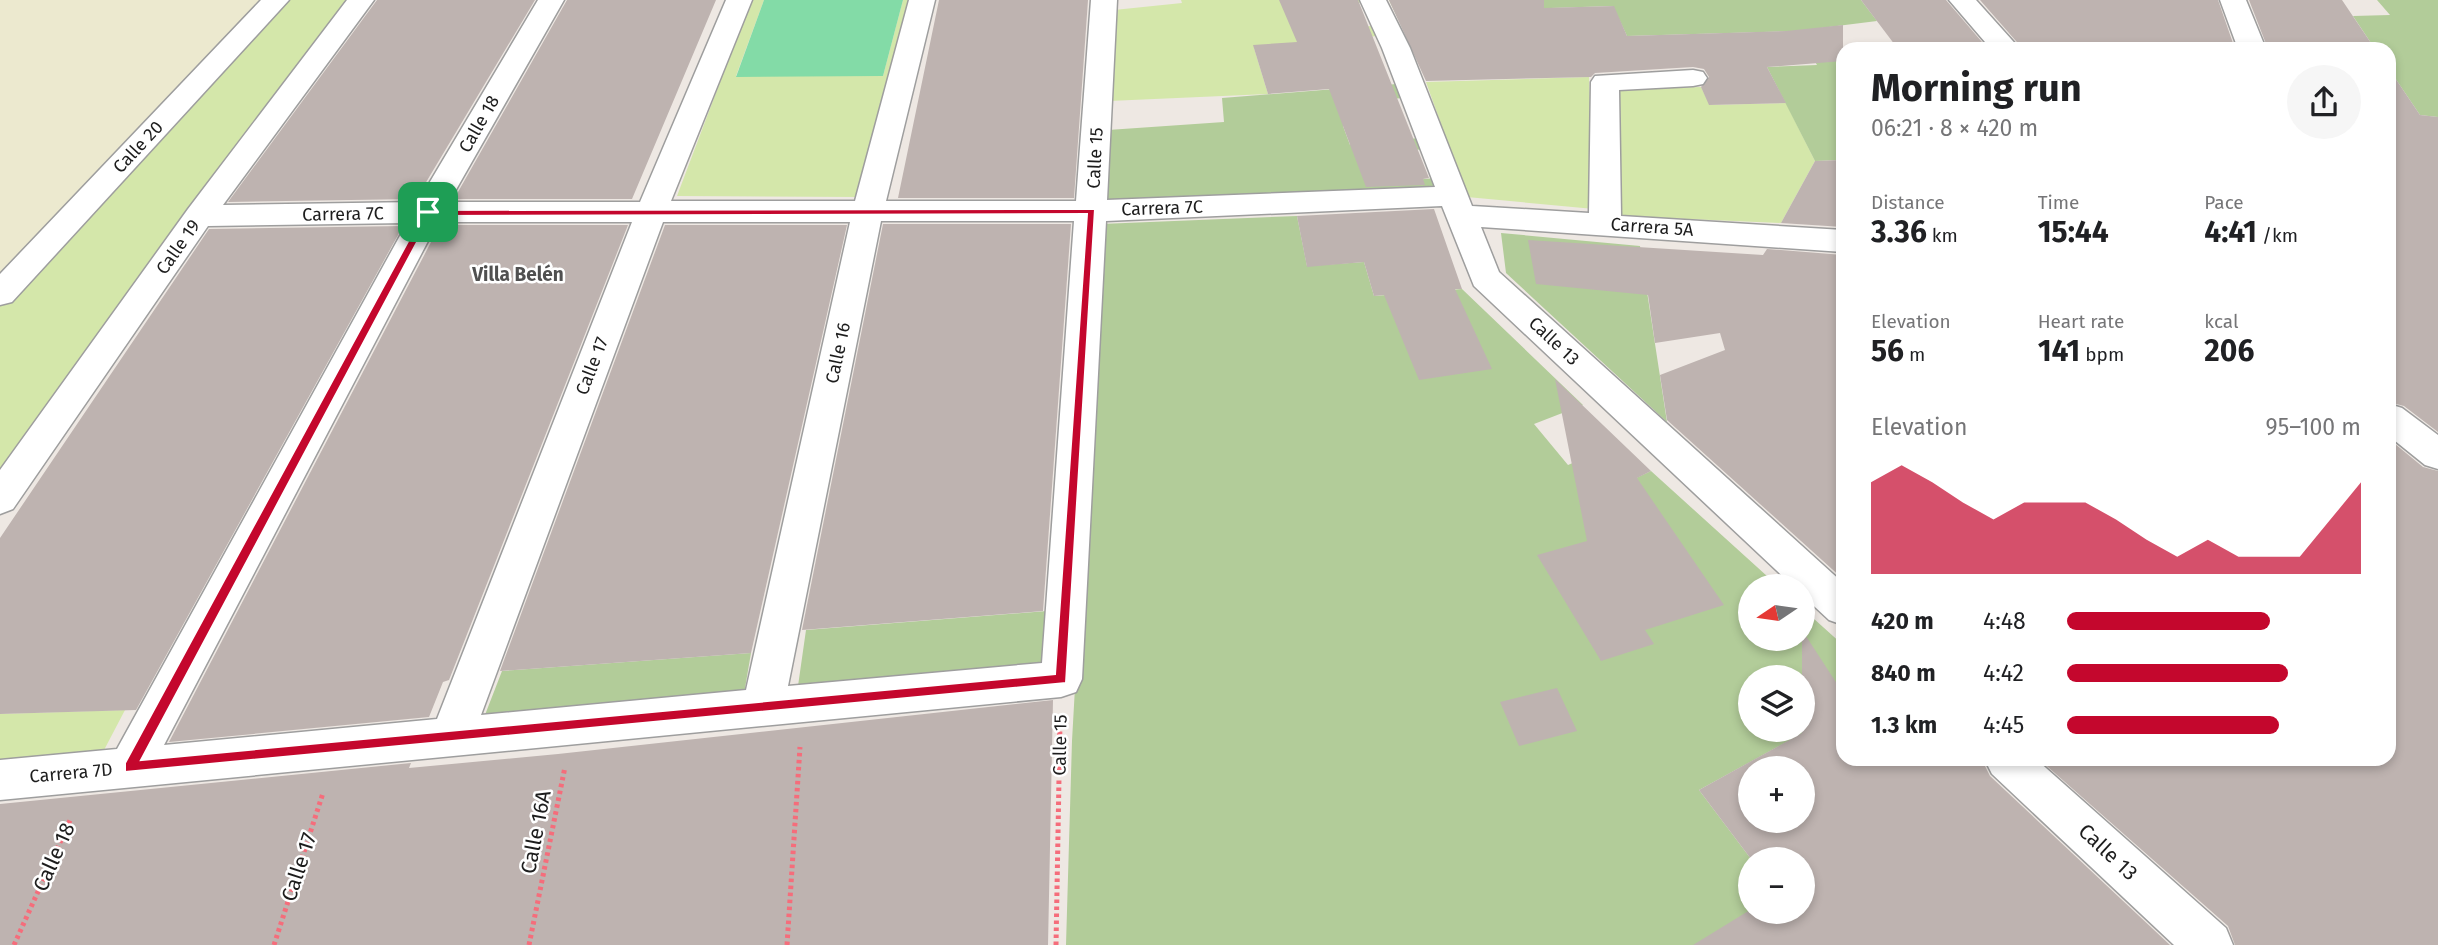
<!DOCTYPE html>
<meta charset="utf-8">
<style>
body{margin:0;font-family:"Fira Sans",sans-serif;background:#f6f6f6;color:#202124;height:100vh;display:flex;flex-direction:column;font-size:26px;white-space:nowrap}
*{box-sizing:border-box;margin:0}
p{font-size:23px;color:#757577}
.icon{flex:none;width:38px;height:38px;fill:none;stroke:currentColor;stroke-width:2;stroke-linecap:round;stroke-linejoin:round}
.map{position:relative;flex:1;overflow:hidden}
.details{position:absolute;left:1836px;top:42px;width:560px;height:724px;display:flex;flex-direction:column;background:#fff;border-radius:21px;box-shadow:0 4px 10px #0003}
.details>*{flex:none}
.needle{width:46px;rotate:257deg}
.fabs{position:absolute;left:1738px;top:574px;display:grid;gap:14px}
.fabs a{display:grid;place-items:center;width:77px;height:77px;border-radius:50%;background:#fff;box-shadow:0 4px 10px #0003;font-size:35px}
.pin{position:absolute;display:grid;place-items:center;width:60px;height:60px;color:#fff;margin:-30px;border-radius:14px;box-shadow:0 4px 10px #0006}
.round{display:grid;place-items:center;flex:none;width:74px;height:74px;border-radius:37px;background:#f6f6f6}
.overview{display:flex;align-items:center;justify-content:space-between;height:119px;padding:0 35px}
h1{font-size:38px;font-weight:700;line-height:52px}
.metrics{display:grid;grid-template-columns:repeat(3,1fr);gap:10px;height:119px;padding:7px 35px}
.metrics div{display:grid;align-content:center}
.metrics b{font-size:30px;font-weight:700}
.metrics small{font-size:19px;font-weight:400}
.metrics p{font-size:19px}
.chart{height:196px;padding:14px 35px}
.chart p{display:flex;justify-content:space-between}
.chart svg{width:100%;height:126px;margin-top:7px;fill:#c4072d;opacity:.7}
ul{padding:0 35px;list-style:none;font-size:23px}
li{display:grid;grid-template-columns:112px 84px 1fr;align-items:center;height:52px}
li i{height:18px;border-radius:9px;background:#c4072d}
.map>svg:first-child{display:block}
</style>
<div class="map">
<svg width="2438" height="945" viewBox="0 0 2438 945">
<rect width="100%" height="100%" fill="#eee8e3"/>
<path fill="#ece9cf" d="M0,0H263L0,278Z"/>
<path fill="#d4e7aa" d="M284,0H354L0,472V304Z
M751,0H764L736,76H883L903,0H910L860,197L677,196Z
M1181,0H1359L1360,3L1303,8L1310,30L1372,26L1377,36L1254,48L1268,94L1109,101L1114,10L1182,3Z
M1589,77L1594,209L1467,197L1426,82Z
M1701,87L1710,105L1786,103L1815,161L1781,223L1619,216L1620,89Z
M125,710L103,752L0,761V714Z"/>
<path fill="#b2cc99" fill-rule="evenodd" d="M1389,0H1861L1877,21L1813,29L1843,61V160L1815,161L1767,67L1817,65L1797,31L1627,36L1613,6L1551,8L1409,41Z
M2377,0H2438V117L2420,115L2389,69V49H2375L2353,16L2390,15Z
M1397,84L1402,98L1362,102L1343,126L1350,145L1419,138L1424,149L1363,156L1372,184L1435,178L1439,190L1105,201L1108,130L1224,122L1222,98Z
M1297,216L1307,266L1364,262L1374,296L1462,289L1583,405L1534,424L1568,465L1594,454L1621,485L1651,471L1778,586H1750V639H1802L1803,609L1843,645V711L1699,790L1751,859L1750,910L1725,945H1066L1072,741L1101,224ZM1750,677H1802V730H1750Z
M1501,233L1640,246L1667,422L1506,273Z
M1047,611L1046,667L798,686L806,630Z
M751,653L744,694L483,720L502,671Z"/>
<path fill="#83dba7" d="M764,0H903L883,76L736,77Z"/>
<path fill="#beb3b0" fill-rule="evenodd" d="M377,0H535L416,199L228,202Z
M567,0H716L632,199H454Z
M939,0H1088L1074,198H898Z
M1279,0H1358L1429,178L1423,179L1425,185L1366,187L1329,89L1268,94L1253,45L1297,42Z
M1389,0H1544V8L1614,6L1627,36L1786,31L1843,25V61L1767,67L1786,103L1709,105L1701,87L1709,77L1704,69L1693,67L1595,73L1591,77L1426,81Z
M1861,0H1946L1988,49H1898Z
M1980,0H2218L2235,49H2023Z
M2249,0H2342L2375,49H2268Z
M2389,69L2420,115L2438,117V432L2404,406L2389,402Z
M1843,160V227L1781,223L1815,161Z
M1434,209L1462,289H1455L1492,369L1419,380L1384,295L1374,296L1364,262L1307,267L1297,216Z
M883,224H1071L1043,611L802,630Z
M440,225H628L449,680L443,682L429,717L169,742Z
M665,225H847L751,653L500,671Z
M403,226L136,710L0,714V538L209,229Z
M1528,240L1763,255L1767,249L1843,255V579L1667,420L1660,375L1725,350L1720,333L1655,343L1648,295L1536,284Z
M1555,379L1651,471L1637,478L1724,605L1645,630L1654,644L1601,661L1537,555L1587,541Z
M2389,439L2423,467L2438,471V945H2235L2228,926L2040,760H2389Z
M1802,630L1843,693V760H1982L1990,776L2170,945H1693L1750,910L1802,912V859H1751L1699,790L1802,733ZM1750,768H1802V821H1750Z
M1557,688L1577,731L1519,746L1500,702Z
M1053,700L1048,945H0V804L411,763L409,768L558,754Z"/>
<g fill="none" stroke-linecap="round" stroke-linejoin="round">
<g stroke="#9e9e9e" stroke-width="3">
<path id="minor" d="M261,0H289L12,302L0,305V274Z
M347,0H374L223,205L418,202L538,0H564L449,202H640L726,0H752L671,201H855L909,0H935L886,201H1076L1091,0H1117L1107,200L1435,187L1382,48L1360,0H1386L1410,48L1472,206L1589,213L1591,82L1595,76L1693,70L1703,72L1707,78L1703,84L1693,86L1619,90L1621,216L1843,230V252L1481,227L1499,272L1843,583V625L1829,620L1802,595V586H1793L1474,286L1442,206L1106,221L1082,679L1076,692L1061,697L0,800V760L117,749L407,223L208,226L13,509L0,514V470L188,209ZM881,221H1074L1042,663L788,686ZM438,222H632L437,719L164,745ZM663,222H850L746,690L481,715Z
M1949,0H1976L2020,49H1991Z
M2220,0H2246L2266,49H2238Z
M2389,404L2402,408L2438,435V469L2425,465L2389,436Z
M1985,760H2037L2226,928L2233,945H2174L1992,774Z"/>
</g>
<path stroke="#f56d7b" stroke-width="5" stroke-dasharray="3.5 3.5" stroke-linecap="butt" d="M14,945L71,818
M274,945L323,793
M529,945L565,767
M787,945L800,747
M1056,945L1060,722"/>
<use href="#minor" fill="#fff" fill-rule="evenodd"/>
</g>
<path fill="#c4072d" stroke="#fff" stroke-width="2" fill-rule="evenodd" d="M1095,209L1066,683L125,772V763L425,210ZM1087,214L1055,674L141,760L431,216Z"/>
<g text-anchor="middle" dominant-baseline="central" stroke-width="5" stroke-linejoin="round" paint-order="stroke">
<g font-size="18" fill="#1d1d1d" stroke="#fff">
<text transform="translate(479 124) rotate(-60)">Calle 18</text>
<text transform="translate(138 147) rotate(-47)">Calle 20</text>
<text transform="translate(1095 158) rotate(-87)">Calle 15</text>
<text transform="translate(1162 208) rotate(-2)">Carrera 7C</text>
<text transform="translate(343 214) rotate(-1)">Carrera 7C</text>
<text transform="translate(1652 227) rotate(4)">Carrera 5A</text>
<text transform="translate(178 247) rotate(-55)">Calle 19</text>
<text transform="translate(1554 341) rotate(43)">Calle 13</text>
<text transform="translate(838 353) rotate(-78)">Calle 16</text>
<text transform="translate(592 366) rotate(-69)">Calle 17</text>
<text transform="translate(1060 745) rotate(-89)">Calle 15</text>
<text transform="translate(71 773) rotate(-5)">Carrera 7D</text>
</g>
<g font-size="19" font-weight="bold" fill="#505050" stroke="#fff">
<text x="518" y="274">Villa Belén</text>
</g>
<g font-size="21" fill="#1d1d1d" stroke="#fff">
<text transform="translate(536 832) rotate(-79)">Calle 16A</text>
<text transform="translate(2108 852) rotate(43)">Calle 13</text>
<text transform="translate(54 857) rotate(-66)">Calle 18</text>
<text transform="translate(299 867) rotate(-72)">Calle 17</text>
</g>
</g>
</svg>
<div class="fabs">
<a><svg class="needle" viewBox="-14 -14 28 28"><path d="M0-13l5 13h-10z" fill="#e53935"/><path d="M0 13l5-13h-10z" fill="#757577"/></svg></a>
<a><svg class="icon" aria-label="layers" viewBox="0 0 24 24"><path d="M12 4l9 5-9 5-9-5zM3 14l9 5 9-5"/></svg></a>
<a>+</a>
<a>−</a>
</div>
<div class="pin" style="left:428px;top:212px;background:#1e9e55"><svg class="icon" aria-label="arrive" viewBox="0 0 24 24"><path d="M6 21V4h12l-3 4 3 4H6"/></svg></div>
<section class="details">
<div class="overview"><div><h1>Morning run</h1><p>06:21 · 8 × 420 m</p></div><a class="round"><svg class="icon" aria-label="share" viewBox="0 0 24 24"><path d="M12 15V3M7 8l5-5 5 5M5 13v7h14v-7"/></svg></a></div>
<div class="metrics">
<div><p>Distance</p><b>3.36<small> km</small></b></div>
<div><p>Time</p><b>15:44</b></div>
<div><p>Pace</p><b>4:41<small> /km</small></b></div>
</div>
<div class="metrics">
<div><p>Elevation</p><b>56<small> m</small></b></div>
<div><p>Heart rate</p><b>141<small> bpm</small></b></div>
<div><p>kcal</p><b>206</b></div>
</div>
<div class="chart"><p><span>Elevation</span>95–100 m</p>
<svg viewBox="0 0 160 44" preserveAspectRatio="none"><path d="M0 44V12L10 6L20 12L30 19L40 25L50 19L60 19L70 19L80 25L90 32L100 38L110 32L120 38L130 38L140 38L150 25L160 12V44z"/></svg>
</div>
<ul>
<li><b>420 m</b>4:48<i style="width:69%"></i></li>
<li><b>840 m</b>4:42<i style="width:75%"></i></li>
<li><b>1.3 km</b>4:45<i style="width:72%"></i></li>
</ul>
</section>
</div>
